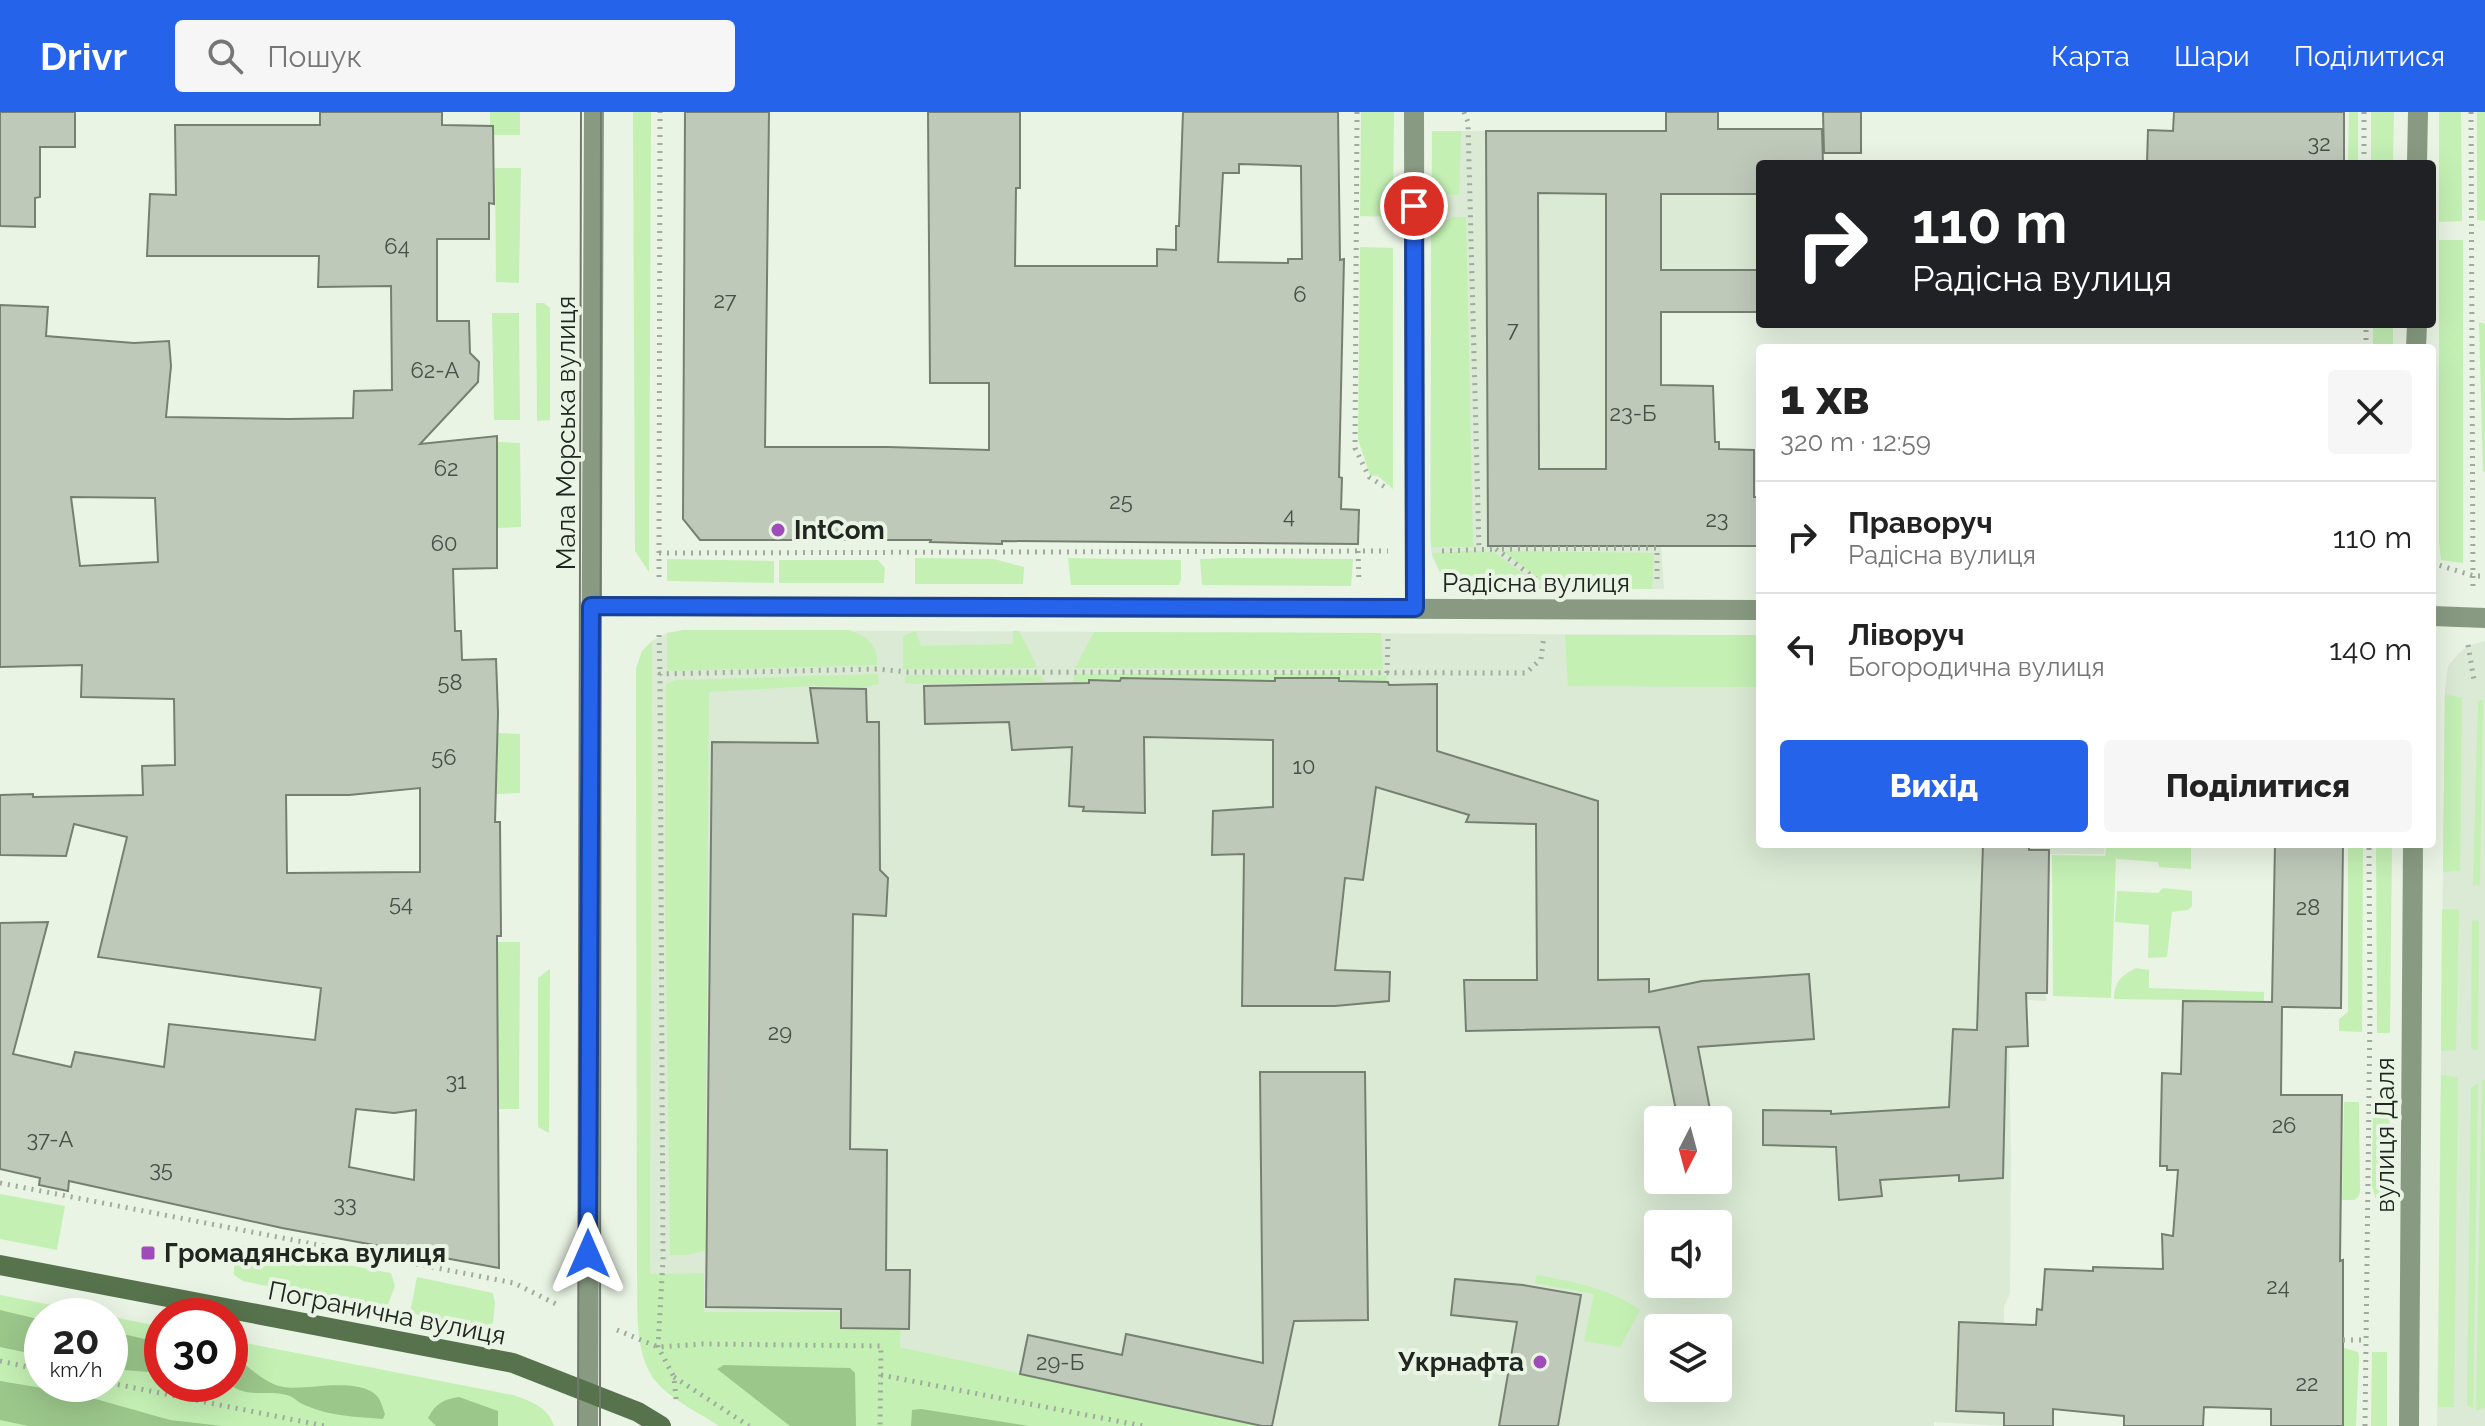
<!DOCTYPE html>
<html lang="uk">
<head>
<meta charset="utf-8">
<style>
  :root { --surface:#fff; --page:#f6f6f6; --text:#222; --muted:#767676; --line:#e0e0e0; --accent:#2563eb }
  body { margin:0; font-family:Raleway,sans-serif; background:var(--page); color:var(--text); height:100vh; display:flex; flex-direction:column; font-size:30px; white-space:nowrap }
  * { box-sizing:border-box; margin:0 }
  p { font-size:26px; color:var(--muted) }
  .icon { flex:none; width:44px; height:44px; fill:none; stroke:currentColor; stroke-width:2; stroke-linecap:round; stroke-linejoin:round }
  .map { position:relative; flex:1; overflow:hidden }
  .details { position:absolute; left:1756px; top:232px; width:680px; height:504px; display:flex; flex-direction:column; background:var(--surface); border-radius:8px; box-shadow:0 8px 32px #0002 }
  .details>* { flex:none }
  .banner { position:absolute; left:1756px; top:48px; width:680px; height:168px; border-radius:8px; box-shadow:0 8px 32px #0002; background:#202124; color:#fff; overflow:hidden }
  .needle { width:52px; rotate:186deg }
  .fabs { position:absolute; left:1644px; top:994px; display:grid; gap:16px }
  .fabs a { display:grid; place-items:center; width:88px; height:88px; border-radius:8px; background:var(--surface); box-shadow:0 8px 32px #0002; font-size:40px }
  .speed { position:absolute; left:24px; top:1186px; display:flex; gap:16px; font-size:40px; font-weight:700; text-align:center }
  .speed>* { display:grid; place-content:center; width:104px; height:104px; border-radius:50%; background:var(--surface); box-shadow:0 8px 32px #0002; line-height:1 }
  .speed small { font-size:20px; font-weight:400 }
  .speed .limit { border:12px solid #d22; background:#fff; color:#111 }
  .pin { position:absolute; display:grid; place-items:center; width:68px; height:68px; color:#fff; margin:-34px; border:4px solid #fff; border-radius:50%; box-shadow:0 2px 8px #0007 }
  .me { position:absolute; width:88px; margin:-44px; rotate:0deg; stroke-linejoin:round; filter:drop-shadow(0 0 6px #0008) }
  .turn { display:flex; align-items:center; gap:28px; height:168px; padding:0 24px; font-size:36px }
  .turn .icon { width:104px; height:104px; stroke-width:2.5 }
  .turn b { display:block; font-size:56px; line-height:68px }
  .round { display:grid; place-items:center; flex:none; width:84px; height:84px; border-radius:8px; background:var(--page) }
  .headline { display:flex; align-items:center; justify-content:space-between; height:136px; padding:0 24px }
  h1 { font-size:48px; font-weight:800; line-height:60px }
  .cta { display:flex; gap:16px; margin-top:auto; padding:16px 24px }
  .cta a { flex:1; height:92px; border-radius:8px; background:var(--accent); color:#fff; font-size:32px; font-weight:800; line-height:92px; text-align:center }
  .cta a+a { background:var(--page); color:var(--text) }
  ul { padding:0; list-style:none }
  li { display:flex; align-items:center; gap:24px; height:112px; padding:0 24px; border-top:2px solid var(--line) }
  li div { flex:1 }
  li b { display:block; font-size:30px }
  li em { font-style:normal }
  header { display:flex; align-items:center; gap:48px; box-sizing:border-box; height:112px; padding:0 40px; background:var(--accent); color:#fff }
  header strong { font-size:38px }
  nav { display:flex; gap:44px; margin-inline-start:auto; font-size:28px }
  .search { width:560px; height:72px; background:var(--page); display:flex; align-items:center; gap:20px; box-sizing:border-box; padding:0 28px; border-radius:8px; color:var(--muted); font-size:30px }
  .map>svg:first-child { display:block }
</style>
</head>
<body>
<header>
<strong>Drivr</strong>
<div class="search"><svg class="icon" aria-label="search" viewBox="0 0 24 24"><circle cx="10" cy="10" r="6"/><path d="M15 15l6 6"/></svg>Пошук</div>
<nav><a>Карта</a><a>Шари</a><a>Поділитися</a></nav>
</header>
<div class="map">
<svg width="2485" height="1314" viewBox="0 0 2485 1314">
  <rect width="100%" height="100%" fill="#e9f4e4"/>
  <g fill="#daead4" fill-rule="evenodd">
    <polygon points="1718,17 1823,17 1823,52 1760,52 1760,200 1661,201 1661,434 1664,477 1462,476 1444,469 1432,445 1430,422 1432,19 1663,19"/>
    <path d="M684 518 1760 523V732H2105L2104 742H2049L2046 889 2008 887 2011 1044 2010 1182 2004 1194V1314L1934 1310V1314H1262L900 1235 901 1217 841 1216V1200H703V1161L637 1163 636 557 642 539 652 529 667 521ZM1658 1008H1718V1068H1658ZM1658 1112H1718V1172H1658ZM1658 1216H1718V1276H1658Z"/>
    <polygon points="2485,529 2485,1314 2437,1314 2445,578 2448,554 2458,542 2468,534"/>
  </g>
  <g fill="#c4f0b4">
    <polygon points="490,0 520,0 520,23 493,23 490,14"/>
    <polygon points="633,0 651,0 649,460 635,439"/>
    <polygon points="1361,0 1394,0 1393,105 1360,104"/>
    <polygon points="2349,0 2358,0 2358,52 2348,52"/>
    <polygon points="2371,0 2394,0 2393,52 2371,52"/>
    <polygon points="2439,0 2461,0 2462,109 2439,110"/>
    <polygon points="2477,0 2485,0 2485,109 2477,108"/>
    <polygon points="1432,19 1461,19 1459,83 1432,82"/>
    <polygon points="495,56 521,56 519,171 496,170"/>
    <polygon points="1453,105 1466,105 1473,435 1431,435 1431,115"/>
    <polygon points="2439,128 2463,128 2463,451 2441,448 2439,431"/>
    <polygon points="1360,135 1393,136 1393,377 1378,364 1370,363 1358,327"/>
    <polygon points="536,191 544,191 550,196 550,308 537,309"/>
    <polygon points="492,201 519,201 520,308 494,308"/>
    <polygon points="2479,210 2485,212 2485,360 2483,359"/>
    <rect x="2373" y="212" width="20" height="24"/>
    <polygon points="497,330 520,331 521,415 497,416"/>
    <polygon points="1473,439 1494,440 1543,477 1462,476 1444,469 1432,441"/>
    <polygon points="1503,439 1654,441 1652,477 1551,476"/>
    <polygon points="915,446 994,447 1024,455 1023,472 915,472"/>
    <polygon points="1068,446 1181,448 1181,467 1179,473 1071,473"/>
    <polygon points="1224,446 1353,447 1351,474 1202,473 1200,447"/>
    <polygon points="667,447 774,449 774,471 667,469"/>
    <polygon points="779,448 878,448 885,456 884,471 779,471"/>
    <path d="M684 518H849C867 525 878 532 877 553L667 559V521Z"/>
    <polygon points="916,519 921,534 1013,532 1013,519 1019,519 1035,550 1036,556 903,557 903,524"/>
    <polygon points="1094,520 1381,521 1383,557 1075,556"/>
    <polygon points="1565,523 1760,523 1760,575 1568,574"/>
    <path d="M652 529 650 1162 704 1161V1200H841L842 1216 901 1217 900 1235 1262 1314H719C701 1302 678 1291 662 1276 633 1250 638 1199 637 1163L636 557 642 539Z"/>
    <polygon points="878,562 879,572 865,575 811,574 709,580 705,1139 686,1143 670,1143 665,778 666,572 676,568"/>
    <polygon points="1075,562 1334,562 1387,564 1387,569 1276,565 1275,568 1121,566 1119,569 1089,568 1088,571 1073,570"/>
    <polygon points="905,563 1041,563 1044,570 915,572 905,571"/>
    <polygon points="2445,582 2462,586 2460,759 2443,760"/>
    <polygon points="2483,588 2480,773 2473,774 2478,589"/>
    <polygon points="497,621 520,622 520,681 496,682"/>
    <polygon points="2107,732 2191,732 2191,757 2159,755 2158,750 2117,747 2116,745 2111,886 2053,884 2052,743 2105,744"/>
    <polygon points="2348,732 2363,732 2362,920 2339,919 2339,907 2348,900"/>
    <polygon points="2376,732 2392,732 2390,921 2377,921"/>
    <polygon points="2163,776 2192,779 2192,794 2188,798 2172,800 2167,845 2148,846 2149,813 2115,810 2117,779 2158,781"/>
    <polygon points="2442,797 2459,798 2456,938 2441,939"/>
    <polygon points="2472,808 2479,809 2478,938 2471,937"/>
    <polygon points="497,830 520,830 519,997 498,997"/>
    <path d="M2136 856 2149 858V876L2264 880V889L2114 887C2115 869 2121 864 2136 856Z"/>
    <polygon points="550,857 549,1021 538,1015 538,866"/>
    <polygon points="2441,963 2458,965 2454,1295 2438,1295"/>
    <polygon points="2482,968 2485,968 2485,1296 2476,1298"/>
    <polygon points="2478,971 2473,1296 2467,1294 2471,976"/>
    <polygon points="2344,990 2359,990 2360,1080 2358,1085 2354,1088 2342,1088"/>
    <polygon points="2373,991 2390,992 2389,1087 2376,1087 2372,1075"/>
    <polygon points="0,1082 65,1094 57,1138 0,1127"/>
    <polygon points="240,1133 391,1161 395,1174 387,1195 379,1198 243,1169 234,1163 234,1148"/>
    <path d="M1537 1163C1574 1170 1609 1176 1640 1198L1620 1235 1584 1229 1594 1182 1535 1171Z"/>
    <polygon points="417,1165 493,1181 495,1192 493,1211 480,1216 410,1201"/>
    <path d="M0 1183 108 1204H42V1272H110V1204L162 1215V1272H230V1228L513 1283C531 1289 548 1295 554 1314H0Z"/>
    <polygon points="2344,1236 2358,1240 2359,1245 2356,1314 2344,1314"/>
    <polygon points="2372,1240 2387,1240 2387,1314 2371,1314"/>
  </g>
  <g fill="#9bc78b">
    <polygon points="0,1198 42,1208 42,1244 0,1235"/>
    <polygon points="110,1219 162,1231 162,1261 110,1257"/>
    <path d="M230 1244 235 1245C251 1256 264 1271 283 1275 306 1279 358 1264 377 1284 381 1288 383 1297 385 1302L383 1307C358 1305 329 1304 307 1294 300 1292 296 1287 290 1284 268 1276 250 1288 229 1272Z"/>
    <polygon points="724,1253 850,1256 855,1261 856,1314 790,1314 717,1257"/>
    <polygon points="0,1269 78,1282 170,1308 222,1314 28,1314 0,1308"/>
    <path d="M459 1285 498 1299V1314H436L428 1306C435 1292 444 1287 459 1285Z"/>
    <polygon points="921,1297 1029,1314 911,1314 912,1298"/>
  </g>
  <g fill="#bec9ba" stroke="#768072" stroke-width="2" fill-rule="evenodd">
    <polygon points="0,0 75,0 75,35 40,35 40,85 35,86 35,115 0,114"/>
    <path d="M320 0H442V13L493 14 494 92 489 91V127H437V209H469L470 241 479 250 478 270 420 332 497 324V456L453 457 455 519H461L462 548 496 547 498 601 495 710H500L501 824H497L499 1156 282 1116 69 1069 68 1079 39 1073 40 1066 0 1057V811L48 810 13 942 71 955 75 940 164 955 169 912 315 928 321 876 98 845 127 725 74 712 66 744 0 743V683L33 682V685L143 683 142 654 175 653 174 587 81 585 82 553 0 555V193L48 195 46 224 134 231 169 229 171 254 166 305 288 307 353 306 354 279 392 278 391 174 318 175 319 144H147L150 82 176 83 175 13H320ZM71 385 155 386 158 450 80 454ZM420 676V760L287 761 286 683H349ZM356 997 394 1001 416 998 414 1068 349 1055Z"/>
    <path d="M685 0H769L765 335H888L989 338V271H930L928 0H1020V76H1016L1015 154H1157V137L1176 138V114H1179L1183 0H1338L1340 148 1344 147 1339 365 1342 366 1341 397 1359 398 1358 432 1002 429V432L930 430 931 428H700L683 407ZM1239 52 1301 54 1302 147H1288V151L1218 150 1223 61H1239Z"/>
    <path d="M1666 0H1718V17H1822L1823 52H1760V82H1661V158H1760V200H1661V273L1713 274 1715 330H1719V337L1754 338V385H1758V434H1488L1486 19H1666ZM1538 81 1606 82V357H1539Z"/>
    <polygon points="1823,0 1861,0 1861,41 1824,41"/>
    <polygon points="2174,0 2344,0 2344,52 2147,52 2148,18 2173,19"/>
    <polygon points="1121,566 1275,569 1275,566 1339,566 1339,569 1388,570 1389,573 1437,572 1437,639 1598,689 1598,868 1649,867 1649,880 1702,869 1809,862 1814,927 1698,935 1712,1008 1678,1008 1659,915 1466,919 1464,868 1537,868 1536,712 1466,710 1469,703 1376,675 1363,768 1345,766 1335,858 1390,860 1389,889 1335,894 1242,894 1244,742 1212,743 1213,699 1273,695 1273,628 1144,625 1145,701 1083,699 1084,695 1069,694 1072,635 1012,638 1009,610 925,612 924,574 1089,571 1089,568 1120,569"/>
    <polygon points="810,576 866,577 867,610 879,610 880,758 888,766 886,804 853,802 850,1037 887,1038 886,1158 910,1158 909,1217 841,1216 841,1197 706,1195 712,630 818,631"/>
    <polygon points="1983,732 2029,732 2029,738 2049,738 2047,881 2026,881 2028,934 2006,935 2003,1066 1959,1069 1959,1063 1880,1068 1882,1084 1839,1088 1836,1035 1763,1033 1763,998 1831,999 1831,1002 1949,995 1953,917 1977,918"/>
    <polygon points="2275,732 2343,732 2341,896 2282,895 2281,983 2342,983 2340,1149 2343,1148 2343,1314 2271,1314 2271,1297 2204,1295 2203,1314 2124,1314 2124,1304 2053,1297 2053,1314 2004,1314 2004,1301 1956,1299 1959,1210 2036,1213 2037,1197 2042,1198 2045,1157 2093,1159 2093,1155 2163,1157 2162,1122 2173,1124 2178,1058 2167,1058 2167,1054 2160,1054 2162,961 2181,962 2183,889 2272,890"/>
    <polygon points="1260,960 1365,960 1368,1208 1294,1209 1272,1314 1262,1314 1020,1262 1028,1223 1122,1243 1126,1222 1263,1251"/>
    <polygon points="1455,1167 1523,1173 1581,1183 1558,1314 1499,1314 1517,1210 1451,1203"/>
  </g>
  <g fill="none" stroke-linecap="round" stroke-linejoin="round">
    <g stroke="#a1aa9e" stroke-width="5" stroke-dasharray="2 6" stroke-linecap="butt">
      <polyline points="1357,0 1355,336 1369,365 1385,375"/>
      <polyline points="1464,0 1468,10 1479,437"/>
      <polyline points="2364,0 2364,52"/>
      <polyline points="2471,0 2473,476"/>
      <polyline points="2366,236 2366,212"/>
      <polyline points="1358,439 1359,470"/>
      <polyline points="1442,439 1496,437"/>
      <polyline points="659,441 1388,439"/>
      <polyline points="2432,451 2474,464 2485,464"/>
      <polyline points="659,465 660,0"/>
      <polyline points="1536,467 1496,437 1657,436 1657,471"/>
      <polyline points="659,523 660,562"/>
      <polyline points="2468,533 2474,568"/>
      <polyline points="1387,561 1388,527"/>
      <polyline points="0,1071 514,1171 560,1194"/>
      <polyline points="617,1218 658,1235 703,1232 881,1234 880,1314"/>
      <polyline points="2343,1228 2366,1228"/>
      <polyline points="0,1249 42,1258"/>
      <polyline points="881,1263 1143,1314"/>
      <polyline points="674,1265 749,1314"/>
      <polyline points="110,1271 325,1314"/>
      <polyline points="676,1287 674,1265 658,1235 663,1148 660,562 877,557 907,560 1526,561 1541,547 1544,524"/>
      <polyline points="2365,1314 2370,900 2369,732"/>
    </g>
    <g stroke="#889b82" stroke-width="20">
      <polyline points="1414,0 1415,496"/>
      <polyline points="2417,52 2418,0"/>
      <polyline points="2416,236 2417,212"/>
      <polyline points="591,494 1760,498"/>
      <polyline points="2432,504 2485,506"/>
      <polyline points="588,1314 594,0"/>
      <polyline points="2409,1314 2413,732"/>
    </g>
    <polyline stroke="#57734d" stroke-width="20" points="0,1153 513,1251 638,1300 661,1314"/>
    <g stroke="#71786e" stroke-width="2">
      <polyline points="578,1314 581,0"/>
      <polyline points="600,1314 601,0"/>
    </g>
  </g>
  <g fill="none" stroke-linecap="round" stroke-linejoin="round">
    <g stroke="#184099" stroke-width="20">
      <polyline id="route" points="588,1142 591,494 1415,496 1414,94"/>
    </g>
    <use href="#route" stroke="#2563eb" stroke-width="14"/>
  </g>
  <g fill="#9f4bb9" stroke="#e9f4e4" stroke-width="3">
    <circle cx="778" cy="418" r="8"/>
    <rect x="140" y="1133" width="16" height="16" rx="4"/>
    <circle cx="1540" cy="1250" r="8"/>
  </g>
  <g text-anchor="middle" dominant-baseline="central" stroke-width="8" stroke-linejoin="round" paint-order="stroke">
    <g font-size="22" fill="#494f47">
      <text x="2319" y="31">32</text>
      <text x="397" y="134">64</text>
      <text x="1300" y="182">6</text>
      <text x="725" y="188">27</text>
      <text x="1513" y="217">7</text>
      <text x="435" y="258">62-А</text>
      <text x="1633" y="301">23-Б</text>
      <text x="446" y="356">62</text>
      <text x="1121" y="389">25</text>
      <text x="1289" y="403">4</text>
      <text x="1717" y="407">23</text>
      <text x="444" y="431">60</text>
      <text x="450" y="570">58</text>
      <text x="444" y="645">56</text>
      <text x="1304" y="654">10</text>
      <text x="401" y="791">54</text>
      <text x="2308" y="795">28</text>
      <text x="780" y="920">29</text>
      <text x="456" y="969">31</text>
      <text x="2284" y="1013">26</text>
      <text x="50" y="1027">37-А</text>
      <text x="161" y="1057">35</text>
      <text x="345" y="1092">33</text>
      <text x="2278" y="1174">24</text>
      <text x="1060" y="1250">29-Б</text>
      <text x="2307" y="1271">22</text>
    </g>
    <g font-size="26" fill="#222621" stroke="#e9f4e4">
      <text transform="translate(566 321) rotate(-90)">Мала Морська вулиця</text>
      <text x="1536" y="471">Радісна вулиця</text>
      <text transform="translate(2385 1023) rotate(-90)">вулиця Даля</text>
      <text transform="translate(387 1201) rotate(11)">Погранична вулиця</text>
    </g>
    <g font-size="26" font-weight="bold" fill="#222621" stroke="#e9f4e4" text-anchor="start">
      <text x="794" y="418">IntCom</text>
      <text x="164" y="1141">Громадянська вулиця</text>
      <text x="1524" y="1250" text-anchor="end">Укрнафта</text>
    </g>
  </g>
</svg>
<div class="fabs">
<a><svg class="needle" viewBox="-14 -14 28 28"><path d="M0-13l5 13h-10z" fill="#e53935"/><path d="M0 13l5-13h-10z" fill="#767676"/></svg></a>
<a><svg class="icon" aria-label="sound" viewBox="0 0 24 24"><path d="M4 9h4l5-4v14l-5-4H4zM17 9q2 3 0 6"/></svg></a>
<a><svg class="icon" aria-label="layers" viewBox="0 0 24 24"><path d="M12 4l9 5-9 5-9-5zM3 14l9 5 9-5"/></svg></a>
</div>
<div class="speed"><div>20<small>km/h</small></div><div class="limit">30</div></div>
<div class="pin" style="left:1414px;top:94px;background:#d93025"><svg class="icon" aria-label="arrive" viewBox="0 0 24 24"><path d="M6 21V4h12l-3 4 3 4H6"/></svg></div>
<svg class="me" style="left:588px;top:1142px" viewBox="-20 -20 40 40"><path d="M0-17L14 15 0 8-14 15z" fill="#2563eb" stroke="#fff" stroke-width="4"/></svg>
<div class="banner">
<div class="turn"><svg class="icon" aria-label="right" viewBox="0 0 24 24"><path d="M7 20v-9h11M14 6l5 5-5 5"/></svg><div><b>110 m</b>Радісна вулиця</div></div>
</div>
<section class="details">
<div class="headline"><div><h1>1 хв</h1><p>320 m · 12:59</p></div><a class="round"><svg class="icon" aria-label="close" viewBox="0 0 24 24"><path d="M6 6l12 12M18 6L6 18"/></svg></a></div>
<ul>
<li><svg class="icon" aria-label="right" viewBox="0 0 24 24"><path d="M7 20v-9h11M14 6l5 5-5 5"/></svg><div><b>Праворуч</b><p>Радісна вулиця</p></div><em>110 m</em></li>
<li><svg class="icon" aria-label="left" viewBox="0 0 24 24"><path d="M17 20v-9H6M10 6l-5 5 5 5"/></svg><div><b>Ліворуч</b><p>Богородична вулиця</p></div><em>140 m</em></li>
</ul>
<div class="cta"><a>Вихід</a><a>Поділитися</a></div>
</section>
</div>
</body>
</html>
